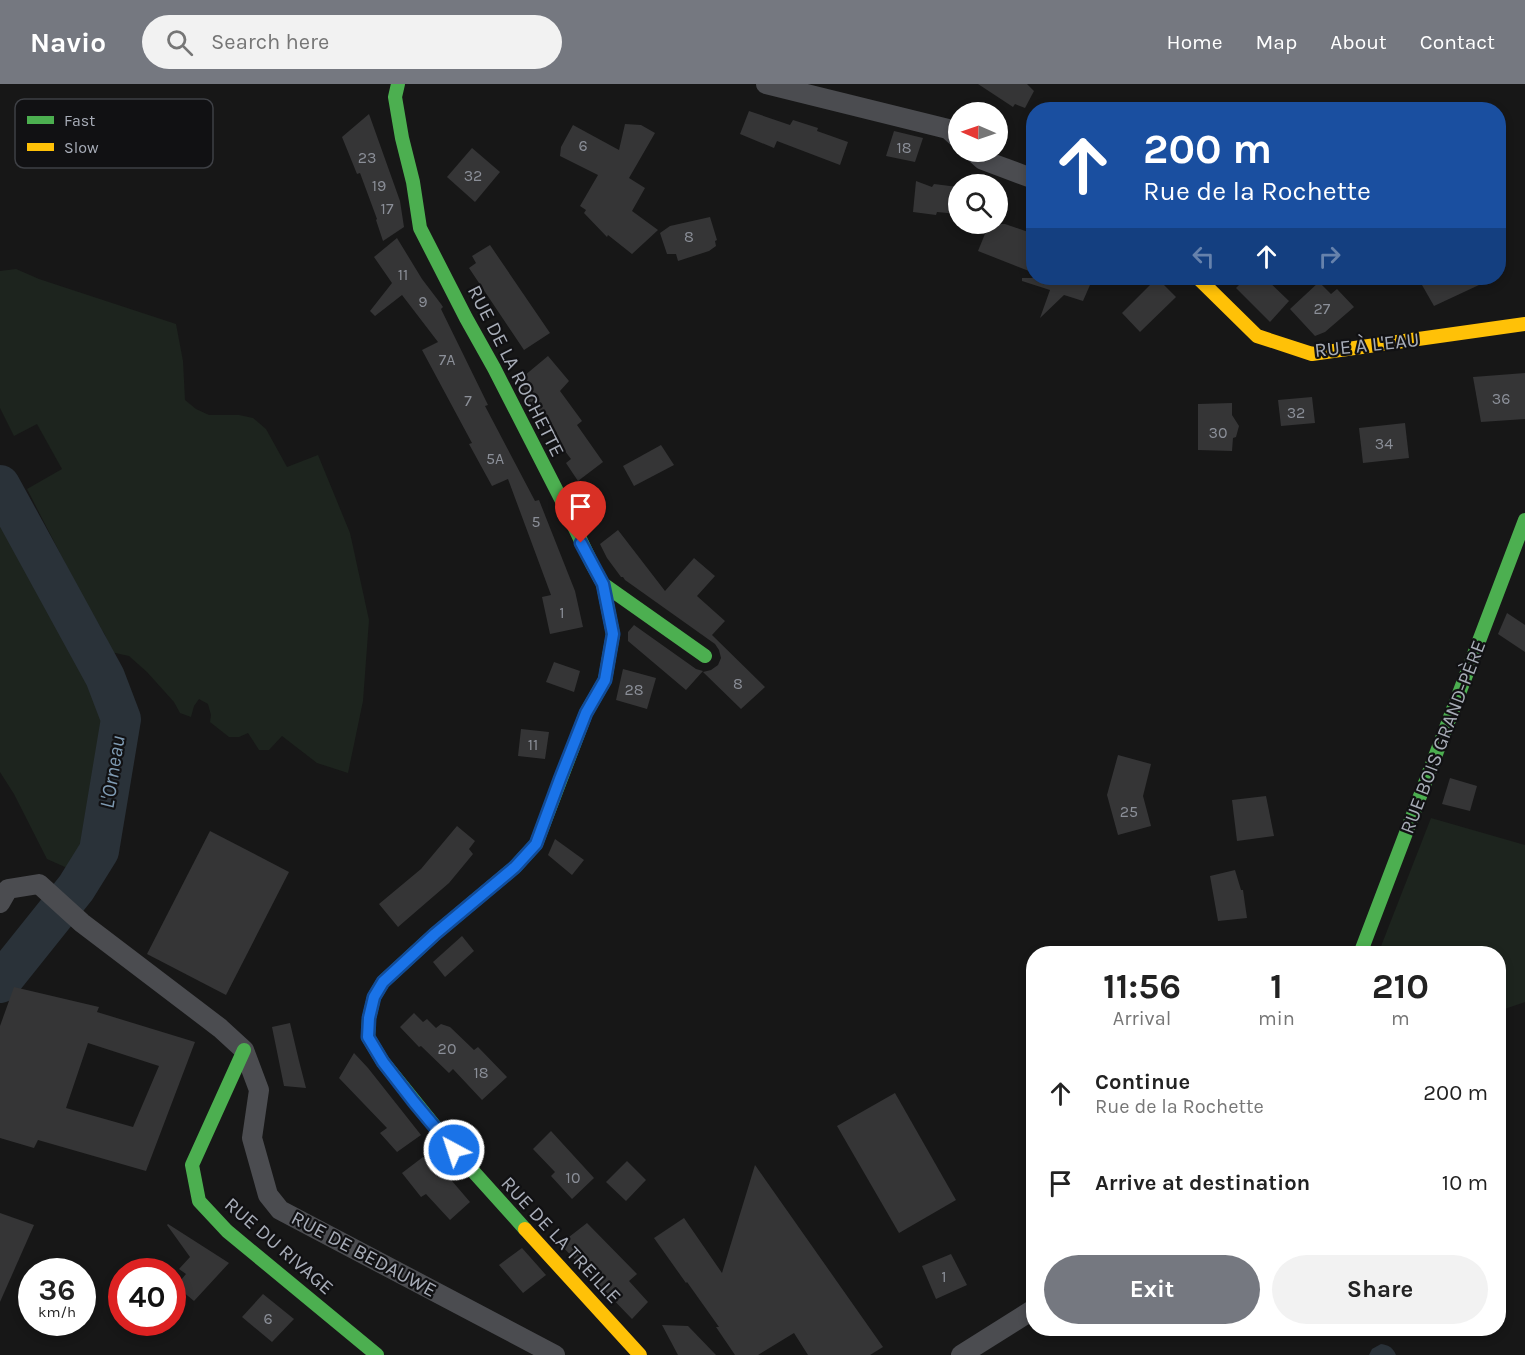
<!DOCTYPE html>
<html lang="en">
<head>
<meta charset="utf-8">
<style>
  :root { --surface:#fff; --page:#f2f2f2; --text:#222; --muted:#767676; --accent:#757880 }
  body { margin:0; font-family:Karla,sans-serif; background:var(--page); color:var(--text); height:100vh; display:flex; flex-direction:column; font-size:22px; white-space:nowrap }
  * { box-sizing:border-box; margin:0 }
  p { font-size:20px; color:var(--muted) }
  .icon { flex:none; width:33px; height:33px; fill:none; stroke:currentColor; stroke-width:2; stroke-linecap:round; stroke-linejoin:round }
  .map { position:relative; flex:1; overflow:hidden }
  .side { position:absolute; left:1026px; top:862px; width:480px; height:390px; display:flex; flex-direction:column; background:var(--surface); border-radius:24px; box-shadow:0 3px 9px #0003 }
  .side>* { flex:none }
  .banner { position:absolute; left:1026px; top:18px; width:480px; height:183px; border-radius:24px; box-shadow:0 3px 9px #0003; background:#1a4fa0; color:#fff; overflow:hidden }
  .needle { width:39px; rotate:272deg }
  .tools { position:absolute; left:948px; top:18px; display:grid; gap:12px }
  .tools a { display:grid; place-items:center; width:60px; height:60px; border-radius:50%; background:var(--surface); box-shadow:0 3px 9px #0003; font-size:30px }
  .speed { position:absolute; left:18px; top:1174px; display:flex; gap:12px; font-size:30px; font-weight:700; text-align:center }
  .speed>* { display:grid; place-content:center; width:78px; height:78px; border-radius:50%; background:var(--surface); box-shadow:0 3px 9px #0003; line-height:1 }
  .speed small { font-size:15px; font-weight:400 }
  .speed .limit { border:9px solid #d22; background:#fff; color:#111 }
  .pin { position:absolute; display:grid; place-items:center; width:51px; height:51px; color:#fff; margin:-62px -26px; border-radius:50% 50% 50% 0; rotate:-45deg; box-shadow:0 0 6px #0007 }
  .pin .icon { rotate:45deg }
  .me { position:absolute; width:66px; margin:-33px; rotate:320deg; stroke-linejoin:round; filter:drop-shadow(0 0 4px #0008) }
  .turn { display:flex; align-items:center; gap:21px; height:126px; padding:0 18px; font-size:27px }
  .turn .icon { width:78px; height:78px; stroke-width:2.5 }
  .turn b { display:block; font-size:42px; line-height:51px }
  .lanes { display:flex; align-items:center; height:57px; padding:0 18px; background:#0003; justify-content:center; gap:30px; direction:ltr }
  .lanes .off { opacity:.35 }
  .eta { display:flex; justify-content:space-evenly; align-items:center; height:102px; text-align:center }
  .eta b { font-size:36px; font-weight:700; line-height:42px }
  .primary-button { display:flex; gap:12px; margin-top:auto; padding:12px 18px }
  .primary-button a { flex:1; height:69px; border-radius:36px; background:var(--accent); color:#fff; font-size:24px; font-weight:700; line-height:69px; text-align:center }
  .primary-button a+a { background:var(--page); color:var(--text) }
  ul { padding:0; list-style:none }
  li { display:flex; align-items:center; gap:18px; height:90px; padding:0 18px }
  li div { flex:1 }
  li b { display:block; font-size:22px }
  li em { font-style:normal }
  header { display:flex; align-items:center; gap:36px; box-sizing:border-box; height:84px; padding:0 30px; background:var(--accent); color:#fff }
  header strong { font-size:28px }
  nav { display:flex; gap:33px; margin-inline-start:auto; font-size:21px }
  .search { width:420px; height:54px; background:var(--page); display:flex; align-items:center; gap:15px; box-sizing:border-box; padding:0 21px; border-radius:33px; color:var(--muted); font-size:22px }
  .map>svg:first-child { display:block }
</style>
</head>
<body>
<header>
<strong>Navio</strong>
<div class="search"><svg class="icon" aria-label="search" viewBox="0 0 24 24"><circle cx="10" cy="10" r="6"/><path d="M15 15l6 6"/></svg>Search here</div>
<nav><a>Home</a><a>Map</a><a>About</a><a>Contact</a></nav>
</header>
<div class="map">
<svg width="1525" height="1271" viewBox="0 0 1525 1271">
  <rect width="100%" height="100%" fill="#171717"/>
  <g fill="#1d241e">
    <polygon points="16,185 39,195 176,240 183,277 185,316 196,325 209,331 239,331 253,334 266,345 287,383 318,371 350,449 369,536 363,617 348,689 317,679 282,652 269,666 259,666 248,649 239,653 229,653 210,638 211,631 208,620 199,615 194,622 191,633 180,629 174,618 147,588 129,572 111,568 105,551 83,514 27,405 62,385 37,340 14,352 0,324 0,187"/>
    <polygon points="0,421 102,607 108,635 90,754 74,787 47,775 14,710 0,688"/>
    <polygon points="1431,734 1525,761 1525,918 1499,927 1498,870 1378,870"/>
  </g>
  <path fill="#2a3239" d="M1381 1260C1389 1261 1393 1264 1396 1271H1369L1372 1265Z"/>
  <g fill="none" stroke-linecap="round" stroke-linejoin="round">
    <polyline stroke="#2a3239" stroke-width="40" points="0,401 105,593 121,635 99,767 76,804 0,899"/>
  </g>
  <g fill="#353536" fill-rule="evenodd">
    <polygon points="978,0 1027,0 1034,7 1025,24 1015,20 1013,23"/>
    <polygon points="749,27 790,41 793,36 818,44 817,47 848,58 840,81 777,57 774,64 740,50"/>
    <polygon points="369,30 400,117 404,143 383,157 376,136 377,135 360,89 357,90 342,53"/>
    <polygon points="625,40 641,41 655,49 629,94 645,104 632,127 658,146 632,170 608,151 607,153 584,129 586,126 580,122 598,91 560,72 561,63 573,41 619,66"/>
    <polygon points="894,47 923,54 915,78 886,72"/>
    <polygon points="472,64 500,88 475,118 447,93"/>
    <polygon points="916,97 932,103 934,100 958,103 958,130 937,128 936,131 913,128"/>
    <polygon points="710,133 717,156 715,157 716,162 709,167 678,177 676,170 667,170 660,149 670,142"/>
    <polygon points="989,140 1005,140 1034,150 1034,189 978,167"/>
    <polygon points="397,154 422,195 441,220 443,223 441,225 488,321 485,322 535,417 539,416 575,507 583,543 550,550 542,513 551,511 508,395 492,402 469,360 472,359 422,266 438,258 402,211 375,232 370,227 392,199 374,173"/>
    <polygon points="490,161 550,249 524,266 469,184 476,179 472,172"/>
    <polygon points="1022,194 1093,194 1083,217 1064,211 1040,234 1050,206 1022,197"/>
    <polygon points="1157,194 1176,213 1140,248 1122,229"/>
    <polygon points="1246,194 1265,194 1289,217 1270,238 1236,204"/>
    <polygon points="1418,194 1494,194 1434,222"/>
    <polygon points="1319,198 1331,210 1337,205 1354,223 1325,248 1315,252 1290,225"/>
    <polygon points="548,272 569,297 560,307 582,337 577,341 603,378 578,397 566,379 571,375 531,322 525,310 527,308 518,297"/>
    <polygon points="1525,289 1525,335 1481,338 1473,293"/>
    <polygon points="1312,313 1315,339 1281,342 1278,316"/>
    <polygon points="1232,319 1232,331 1239,342 1236,353 1233,354 1232,367 1198,366 1198,320"/>
    <polygon points="1405,339 1409,374 1363,379 1359,344"/>
    <polygon points="661,361 674,381 634,402 623,382"/>
    <polygon points="618,446 665,507 694,474 715,492 697,512 725,537 712,551 765,603 741,625 703,588 711,586 718,581 721,574 719,566 715,560 625,496 623,493 621,493 607,474 600,460"/>
    <polygon points="1507,529 1525,541 1525,568 1498,550"/>
    <polygon points="634,541 696,585 703,587 686,606 628,557 628,548"/>
    <polygon points="554,578 580,587 574,608 546,598"/>
    <polygon points="623,585 656,594 647,625 616,616"/>
    <polygon points="521,645 549,648 545,675 518,672"/>
    <polygon points="1118,671 1151,680 1143,712 1151,742 1118,751 1107,711"/>
    <polygon points="1450,694 1477,702 1470,727 1442,720"/>
    <polygon points="1266,712 1274,752 1237,757 1232,716"/>
    <polygon points="457,742 475,757 469,765 473,770 449,799 398,843 379,820 421,785"/>
    <polygon points="210,747 289,788 226,911 147,870"/>
    <polygon points="555,755 584,776 572,791 548,771"/>
    <polygon points="1235,786 1241,806 1243,806 1247,834 1218,837 1210,792"/>
    <polygon points="462,852 474,867 445,893 433,878"/>
    <path d="M14 903 99 923 97 928 195 958 146 1087 38 1056 34 1064 0 1054V942ZM88 959 159 982 133 1043 66 1024Z"/>
    <polygon points="414,929 423,938 427,935 436,944 441,940 450,943 474,966 478,963 507,993 482,1016 453,985 449,989 421,962 419,963 400,943"/>
    <polygon points="290,939 299,977 306,1004 284,1002 272,943"/>
    <polygon points="354,969 368,984 421,1051 397,1068 380,1049 387,1044 339,994"/>
    <polygon points="895,1009 956,1116 899,1149 837,1042"/>
    <polygon points="551,1047 594,1094 572,1115 551,1092 555,1088 533,1065"/>
    <polygon points="423,1073 441,1093 446,1090 470,1118 450,1136 426,1110 421,1113 402,1089"/>
    <polygon points="627,1077 646,1096 626,1117 606,1098"/>
    <polygon points="755,1081 883,1263 870,1271 808,1271 794,1249 758,1271 735,1271 716,1243 719,1243 687,1198 686,1199 654,1154 684,1134 722,1189"/>
    <polygon points="0,1129 34,1141 0,1218"/>
    <polygon points="587,1139 637,1190 629,1197 648,1218 632,1235 560,1160"/>
    <polygon points="168,1140 229,1179 194,1217 176,1202 186,1190 179,1185 190,1173 167,1141"/>
    <polygon points="522,1164 546,1191 523,1209 499,1181"/>
    <polygon points="951,1170 967,1201 936,1215 922,1182"/>
    <polygon points="263,1210 294,1235 272,1258 242,1233"/>
    <polygon points="662,1241 688,1242 716,1271 678,1271"/>
  </g>
  <g fill="none" stroke-linecap="round" stroke-linejoin="round">
    <g stroke="#4b4c50" stroke-width="20">
      <polyline points="766,0 948,45 958,54"/>
      <polyline points="974,68 983,76 1034,95"/>
      <polyline points="0,819 8,805 39,800 82,839 220,944 244,966 259,1006 252,1054 268,1111 280,1126 555,1271"/>
      <polyline points="961,1271 1034,1225"/>
    </g>
    <g stroke="#4caf50" stroke-width="14">
      <polyline points="398,0 395,13 402,54 413,98 420,144 466,234 494,284 561,415 592,480 603,500 705,572"/>
      <polyline points="1360,870 1525,436"/>
      <polyline points="244,966 192,1081 199,1117 227,1147 377,1271"/>
      <polyline points="525,1145 454,1066 383,978 368,953 369,934 374,913 383,898 435,850 515,783 536,760 586,629 605,596 613,550 603,500"/>
    </g>
    <g stroke="#ffc107" stroke-width="14">
      <polyline points="1198,194 1257,252 1312,270 1525,240"/>
      <polyline points="525,1145 640,1271"/>
    </g>
  </g>
  <g fill="none" stroke-linecap="round" stroke-linejoin="round">
    <g stroke="#114b97" stroke-width="15">
      <polyline id="route" points="454,1066 414,1018 383,978 368,953 369,934 374,913 383,898 435,850 515,783 536,760 560,695 586,629 605,596 613,550 603,500 581,459"/>
    </g>
    <use href="#route" stroke="#1a73e8" stroke-width="10"/>
  </g>
  <g text-anchor="middle" dominant-baseline="central" stroke-width="4.5" stroke-linejoin="round" paint-order="stroke">
    <g font-size="16" fill="#8b8f98">
      <text x="583" y="61">6</text>
      <text x="904" y="63">18</text>
      <text x="367" y="73">23</text>
      <text x="473" y="91">32</text>
      <text x="379" y="101">19</text>
      <text x="387" y="124">17</text>
      <text x="689" y="152">8</text>
      <text x="403" y="190">11</text>
      <text x="423" y="217">9</text>
      <text x="1322" y="224">27</text>
      <text x="447" y="275">7A</text>
      <text x="1501" y="314">36</text>
      <text x="468" y="316">7</text>
      <text x="1296" y="328">32</text>
      <text x="1218" y="348">30</text>
      <text x="1384" y="359">34</text>
      <text x="495" y="374">5A</text>
      <text x="536" y="437">5</text>
      <text x="562" y="528">1</text>
      <text x="738" y="599">8</text>
      <text x="634" y="605">28</text>
      <text x="533" y="660">11</text>
      <text x="1129" y="727">25</text>
      <text x="447" y="964">20</text>
      <text x="481" y="988">18</text>
      <text x="573" y="1093">10</text>
      <text x="944" y="1192">1</text>
      <text x="268" y="1234">6</text>
    </g>
    <g font-size="20" fill="#a8adb8" stroke="#111113">
      <text transform="translate(1367 261) rotate(-6)">RUE À L'EAU</text>
      <text transform="translate(516 287) rotate(63)">RUE DE LA ROCHETTE</text>
      <text transform="translate(1443 653) rotate(-69)">RUE BOIS GRAND-PÈRE</text>
      <text transform="translate(561 1156) rotate(47)">RUE DE LA TREILLE</text>
      <text transform="translate(279 1162) rotate(41)">RUE DU RIVAGE</text>
      <text transform="translate(364 1170) rotate(28)">RUE DE BEDAUWE</text>
    </g>
    <g font-size="21" font-style="italic" fill="#7f9bb3" stroke="#111113">
      <text transform="translate(112 688) rotate(-81)">L'Orneau</text>
    </g>
  </g>
  <rect x="15" y="15" width="198" height="69" rx="9" fill="#111113" stroke="#3e4045" stroke-width="1.5"/>
  <rect x="27" y="32" width="27" height="8" fill="#4caf50"/>
  <rect x="27" y="59" width="27" height="8" fill="#ffc107"/>
  <g font-size="16" fill="#a8adb8">
    <text x="64" y="42">Fast</text>
    <text x="64" y="69">Slow</text>
  </g>
</svg>
<div class="tools">
<a><svg class="needle" viewBox="-14 -14 28 28"><path d="M0-13l5 13h-10z" fill="#e53935"/><path d="M0 13l5-13h-10z" fill="#767676"/></svg></a>
<a><svg class="icon" aria-label="search" viewBox="0 0 24 24"><circle cx="10" cy="10" r="6"/><path d="M15 15l6 6"/></svg></a>
</div>
<div class="speed"><div>36<small>km/h</small></div><div class="limit">40</div></div>
<div class="pin" style="left:581px;top:459px;background:#d93025"><svg class="icon" aria-label="arrive" viewBox="0 0 24 24"><path d="M6 21V4h12l-3 4 3 4H6"/></svg></div>
<svg class="me" style="left:454px;top:1066px" viewBox="-20 -20 40 40"><circle r="17" fill="#1a73e8" stroke="#fff" stroke-width="3"/><path d="M0-11L8 9 0 5-8 9z" fill="#fff"/></svg>
<div class="banner">
<div class="turn"><svg class="icon" aria-label="ahead" viewBox="0 0 24 24"><path d="M12 20V5M6 11l6-6 6 6"/></svg><div><b>200 m</b>Rue de la Rochette</div></div>
<div class="lanes"><svg class="icon off" aria-label="left" viewBox="0 0 24 24"><path d="M17 20v-9H6M10 6l-5 5 5 5"/></svg><svg class="icon" aria-label="ahead" viewBox="0 0 24 24"><path d="M12 20V5M6 11l6-6 6 6"/></svg><svg class="icon off" aria-label="right" viewBox="0 0 24 24"><path d="M7 20v-9h11M14 6l5 5-5 5"/></svg></div>
</div>
<section class="side">
<div class="eta">
<div><b>11:56</b><p>Arrival</p></div>
<div><b>1</b><p>min</p></div>
<div><b>210</b><p>m</p></div>
</div>
<ul>
<li><svg class="icon" aria-label="ahead" viewBox="0 0 24 24"><path d="M12 20V5M6 11l6-6 6 6"/></svg><div><b>Continue</b><p>Rue de la Rochette</p></div><em>200 m</em></li>
<li><svg class="icon" aria-label="arrive" viewBox="0 0 24 24"><path d="M6 21V4h12l-3 4 3 4H6"/></svg><div><b>Arrive at destination</b></div><em>10 m</em></li>
</ul>
<div class="primary-button"><a>Exit</a><a>Share</a></div>
</section>
</div>
</body>
</html>
